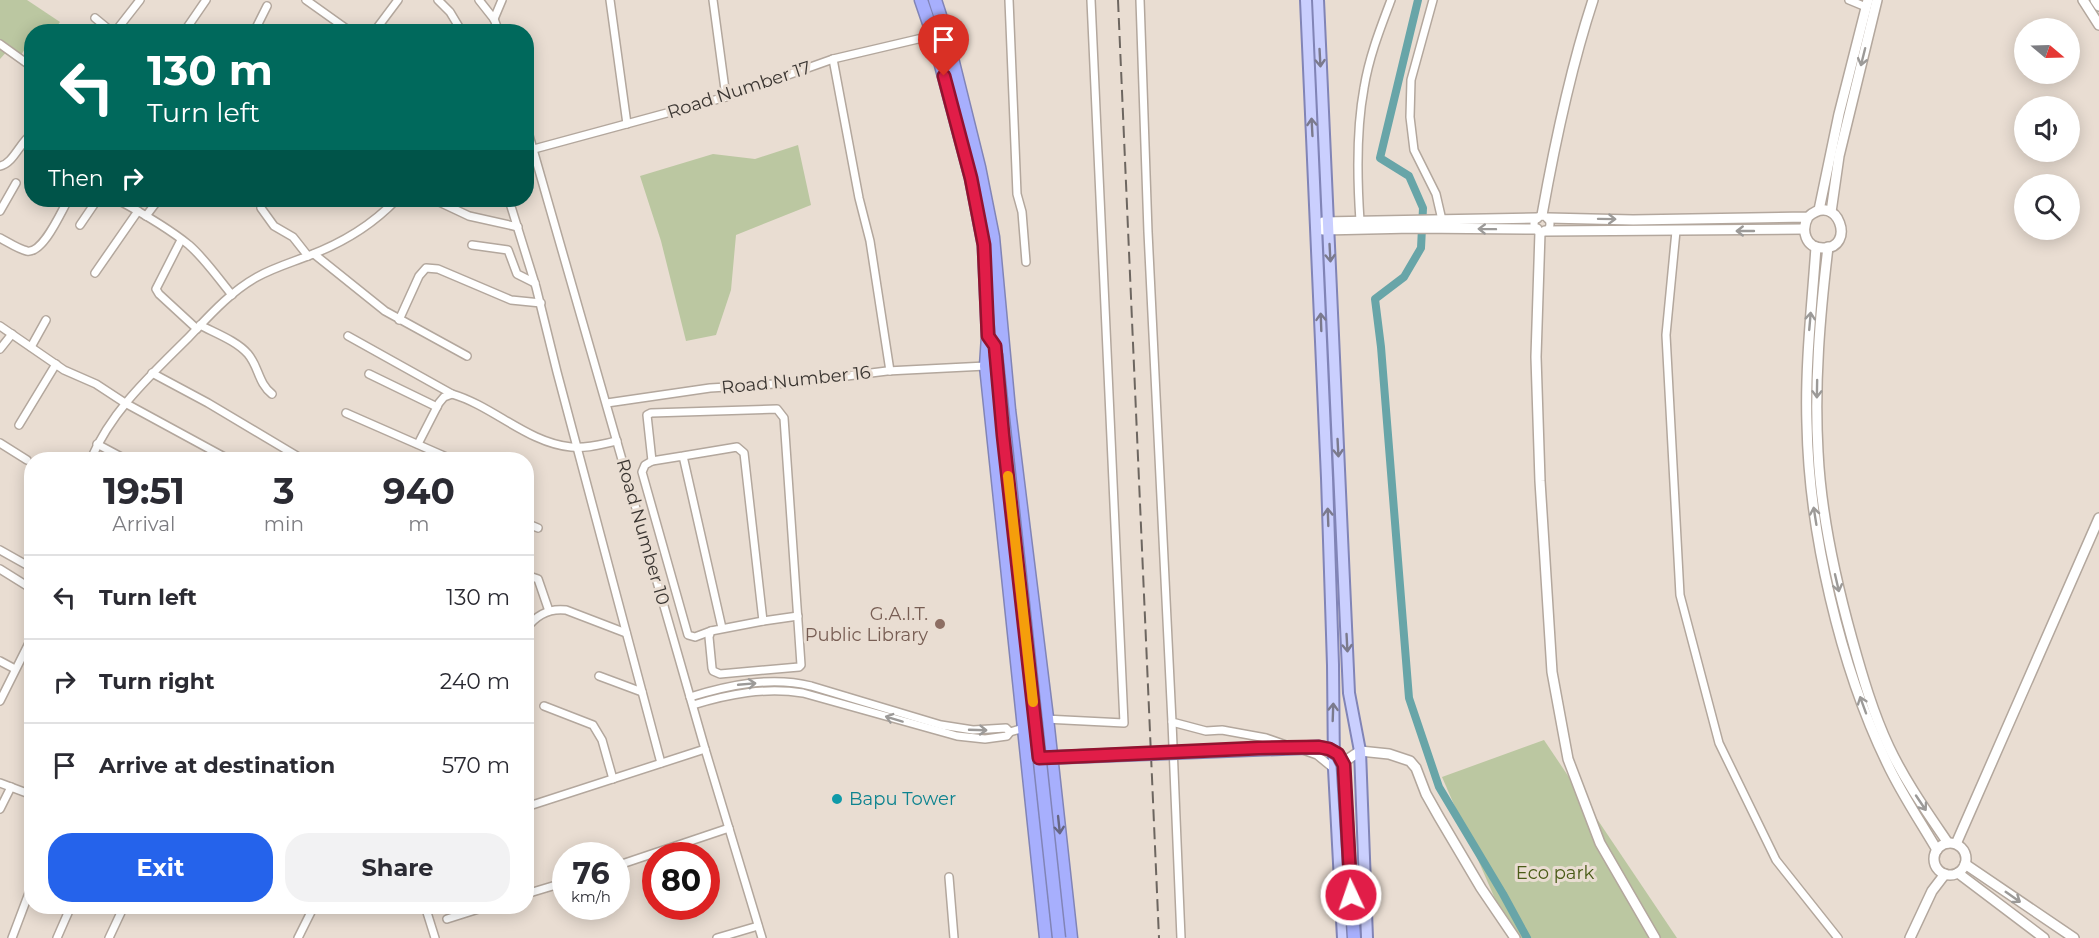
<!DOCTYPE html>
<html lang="en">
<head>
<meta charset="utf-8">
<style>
  :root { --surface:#fff; --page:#f2f2f3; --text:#2b2b33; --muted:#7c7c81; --line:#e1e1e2; --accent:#2563eb }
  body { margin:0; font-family:Montserrat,sans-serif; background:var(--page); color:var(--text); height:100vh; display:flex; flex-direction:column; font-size:22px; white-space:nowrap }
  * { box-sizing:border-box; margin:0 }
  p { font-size:20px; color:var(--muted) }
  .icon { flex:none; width:33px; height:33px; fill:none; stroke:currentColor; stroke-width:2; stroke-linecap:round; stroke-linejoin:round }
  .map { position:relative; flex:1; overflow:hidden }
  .drawer { position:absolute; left:24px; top:452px; width:510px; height:462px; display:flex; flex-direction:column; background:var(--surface); border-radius:24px; box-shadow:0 3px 15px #0003 }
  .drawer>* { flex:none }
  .hud { position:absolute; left:24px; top:24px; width:510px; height:183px; border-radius:24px; box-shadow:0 3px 15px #0003; background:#00695c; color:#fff; overflow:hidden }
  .needle { width:39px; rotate:109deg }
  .fabs { position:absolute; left:2014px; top:18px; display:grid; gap:12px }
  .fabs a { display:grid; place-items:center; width:66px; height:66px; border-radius:50%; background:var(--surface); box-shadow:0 3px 15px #0003; font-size:30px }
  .speed { position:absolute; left:552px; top:842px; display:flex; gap:12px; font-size:30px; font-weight:700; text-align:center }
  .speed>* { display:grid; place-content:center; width:78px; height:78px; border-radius:50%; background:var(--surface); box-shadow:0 3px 15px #0003; line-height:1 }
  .speed small { font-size:15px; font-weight:400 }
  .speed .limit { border:9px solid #d22; background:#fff; color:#111 }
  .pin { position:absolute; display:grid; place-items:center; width:51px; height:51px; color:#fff; margin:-62px -26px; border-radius:50% 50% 50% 0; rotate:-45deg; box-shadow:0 0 6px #0007 }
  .pin .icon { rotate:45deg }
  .me { position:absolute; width:66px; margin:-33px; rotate:357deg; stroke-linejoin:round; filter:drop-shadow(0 0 4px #0008) }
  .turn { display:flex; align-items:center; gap:21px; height:126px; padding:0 24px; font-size:27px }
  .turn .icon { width:78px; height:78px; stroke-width:2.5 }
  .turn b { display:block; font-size:42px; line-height:51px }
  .then { display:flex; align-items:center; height:57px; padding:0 24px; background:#0003; gap:12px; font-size:22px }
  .eta { display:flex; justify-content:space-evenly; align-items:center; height:102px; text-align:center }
  .eta b { font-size:36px; font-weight:700; line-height:42px }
  .cta { display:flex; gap:12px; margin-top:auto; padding:12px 24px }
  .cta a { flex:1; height:69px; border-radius:24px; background:var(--accent); color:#fff; font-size:24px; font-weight:700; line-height:69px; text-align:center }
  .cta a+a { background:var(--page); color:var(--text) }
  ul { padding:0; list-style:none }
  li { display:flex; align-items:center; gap:18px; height:84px; padding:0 24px; border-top:2px solid var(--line) }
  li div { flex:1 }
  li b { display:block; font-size:22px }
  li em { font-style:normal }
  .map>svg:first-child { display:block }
</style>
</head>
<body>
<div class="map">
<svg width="2099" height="938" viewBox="0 0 2099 938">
  <rect width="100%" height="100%" fill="#e9ddd2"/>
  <g fill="#bbc7a1">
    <polygon points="0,0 27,0 60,22 53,31 32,32 31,44 29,43 21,55 9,49 0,59"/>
    <polygon points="798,145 811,205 736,235 731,290 716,335 686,341 661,241 640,176 713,154 755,159"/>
    <polygon points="1544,740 1677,938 1512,938 1442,777"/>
  </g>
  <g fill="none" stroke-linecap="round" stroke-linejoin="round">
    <polyline stroke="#68a5a8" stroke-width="8" points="1418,0 1380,158 1409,176 1423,208 1421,248 1404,277 1375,299 1381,347 1409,698 1439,787 1503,894 1527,938"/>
    <g stroke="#b3a79d" stroke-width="10">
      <g id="street">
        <polyline points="306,0 351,32"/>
        <polyline points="438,0 450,12 462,32"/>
        <polyline points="479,0 494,19 499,32"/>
        <polyline points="610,0 627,124"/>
        <polyline points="713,0 726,97"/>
        <polyline points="1009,0 1017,194 1022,212 1026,262"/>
        <polyline points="1140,0 1148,232 1172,722 1206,731 1222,730 1266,738 1286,745"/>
        <polyline points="1433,0 1411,80 1410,117 1414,150 1436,194 1442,220"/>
        <polyline points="1849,0 1866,7"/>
        <polyline points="95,18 112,32"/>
        <polyline points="494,19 502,0"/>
        <polyline points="311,30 313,32"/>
        <polyline points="115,32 140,0"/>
        <polyline points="184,32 206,0"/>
        <polyline points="254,32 267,6"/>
        <polyline points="374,32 398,0"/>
        <polyline points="0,44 32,67"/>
        <polyline points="833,59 859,198 870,241 890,371"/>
        <polyline points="526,125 705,749 762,938"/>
        <polyline points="534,149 726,97 833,59 935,35"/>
        <path d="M0 166C13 164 20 142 32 134"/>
        <path d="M118 200C142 213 167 227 189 245 205 259 218 278 232 295"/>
        <polyline points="435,200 469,216 518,227"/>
        <polyline points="509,200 536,287 557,372 661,763"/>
        <polyline points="261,208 274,226 293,237 308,256"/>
        <polyline points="0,211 16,183"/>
        <circle cx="1542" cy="224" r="8"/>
        <polyline points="146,216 158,200"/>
        <path d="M1360 221C1357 177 1356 131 1364 88 1369 57 1380 29 1391 0"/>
        <polyline points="80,225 97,200"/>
        <polyline points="1676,231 1666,335 1680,595 1719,743 1776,860 1838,938"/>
        <path d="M0 238C8 242 18 249 27 251 43 254 61 212 68 200"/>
        <polyline points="181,240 156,289 159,294 197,329"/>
        <polyline points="472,245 508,250 517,274 535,283"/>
        <polyline points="314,254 385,311 467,356"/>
        <polyline points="95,273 138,211"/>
        <polyline points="399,320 419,276 426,268 438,269 511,300 541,303"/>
        <path d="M200 325C215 333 237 341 248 354 259 367 258 383 272 394"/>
        <polyline points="0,326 64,370 96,384 125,403 228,459"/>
        <polyline points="348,336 452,394"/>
        <polyline points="31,347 46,320"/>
        <polyline points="0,349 12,334"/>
        <polyline points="152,373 208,403 302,459"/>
        <polyline points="369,374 437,407"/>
        <polyline points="607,403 710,388 791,383 887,371 986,366"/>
        <polyline points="346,413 451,459"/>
        <polyline points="19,425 56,364"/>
        <polyline points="0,443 27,460"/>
        <polyline points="97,444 125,459"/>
        <path d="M418 444 439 403 444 397 452 394C493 406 528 443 571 447 587 449 602 444 617 441"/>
        <polyline points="683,456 652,461 647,415 651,413 777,409 784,418 801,665 799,667 720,674 713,671 712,668 709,637 711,631 763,621 744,453 737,447 683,456 722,628"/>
        <path d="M91 459C112 410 151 375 188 338 209 316 230 292 257 277 273 268 290 263 308 256 340 244 372 225 396 200"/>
        <polyline points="652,461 645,465 642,472 688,635 695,637 711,631"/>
        <polyline points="526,523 538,528"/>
        <polyline points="0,550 32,568"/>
        <polyline points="0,569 32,589"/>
        <polyline points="526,575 538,579 549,611"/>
        <polyline points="763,621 798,616"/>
        <path d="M526 629C536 615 549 608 566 610L626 633"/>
        <polyline points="0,661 15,669"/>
        <polyline points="599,676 642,692"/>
        <path d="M690 697C729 685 771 676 811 686L941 725 973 730 1006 728 1010 732"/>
        <polyline points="0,701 32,637"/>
        <path d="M693 705C729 694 765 687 803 693L957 736 985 739 1007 736 1010 732 1027 727"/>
        <polyline points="544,706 593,725 602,740 613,779"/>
        <polyline points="1045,719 1124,723 1091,0"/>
        <polyline points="1172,722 1181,938"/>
        <polyline points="1303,750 1317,755 1334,769"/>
        <polyline points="0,783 32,795"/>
        <polyline points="526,807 705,749"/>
        <polyline points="0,809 11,787"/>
        <polyline points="616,866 729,828"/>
        <polyline points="949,877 954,938"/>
        <polyline points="526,894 566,882"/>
        <polyline points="425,906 435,938"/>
        <polyline points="447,919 488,906"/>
        <polyline points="12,938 32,885"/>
        <polyline points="57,938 71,906"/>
        <polyline points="109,938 124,906"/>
        <polyline points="298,938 314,906"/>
        <polyline points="717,938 758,926"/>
      </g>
    </g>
    <g stroke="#b3a79d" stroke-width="12">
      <g id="secondary">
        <polyline points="2083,0 2099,25"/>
        <polyline points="2095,0 2099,6"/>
        <polyline points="1819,210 1839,114 1868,0"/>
        <polyline points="1831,212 1839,156 1877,0"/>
        <path d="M1542 215C1555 142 1570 70 1593 0"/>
        <path d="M1548 218 1633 220 1808 217C1838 190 1857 249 1823 248 1805 248 1801 230 1808 217"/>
        <polyline points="1323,222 1537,218"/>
        <polyline points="1323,230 1413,228 1537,229"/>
        <polyline points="1545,231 1804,229"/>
        <polyline points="1540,232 1536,357 1540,481 1552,672 1568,759 1600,843 1655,938"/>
        <path d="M1816 247C1812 306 1805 365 1807 424 1809 532 1840 666 1887 763 1901 793 1920 821 1937 850"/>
        <path d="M1828 247C1820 315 1814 383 1818 452 1821 515 1835 578 1852 639 1862 675 1873 713 1889 747 1905 781 1927 812 1948 843"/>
        <polyline points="1338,766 1360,751 1389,754 1410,761 1416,768 1426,794 1439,817 1481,888 1515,938"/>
        <circle cx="1950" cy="859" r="16"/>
        <polyline points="1956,844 2099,518"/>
        <polyline points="1965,864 2074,938"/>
        <polyline points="1958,873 2044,938"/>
        <polyline points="1910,938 1932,891 1945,874"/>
      </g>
    </g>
    <g stroke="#8184b6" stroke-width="14">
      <g id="primary">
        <polyline points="1306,0 1327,478 1333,665 1334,769 1343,938"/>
        <polyline points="1318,0 1349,693 1360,751 1367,938"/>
      </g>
    </g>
    <g stroke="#8184b6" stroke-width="15">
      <g id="highway">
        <polyline points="921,0 933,35 971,178 984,245 988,336 986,366 1046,938"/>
        <polyline points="935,0 946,34 979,167 993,237 1009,410 1047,718 1071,938"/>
      </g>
    </g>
    <use href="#street" stroke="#fff" stroke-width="7"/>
    <use href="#secondary" stroke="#fff" stroke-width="9"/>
    <use href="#primary" stroke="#cacffe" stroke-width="10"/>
    <use href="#highway" stroke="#a7affd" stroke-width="12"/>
    <polyline stroke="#6d6660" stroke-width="2" stroke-dasharray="12 6" stroke-linecap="butt" points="1118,0 1159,938"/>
    <g stroke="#8184b6" stroke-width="15" stroke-linecap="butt">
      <g id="highway-bridge">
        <polyline points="996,354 1059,938"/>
        <polyline points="1039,758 1319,747 1329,749 1338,755 1343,765 1354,938"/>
      </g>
    </g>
    <use href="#highway-bridge" stroke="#a7affd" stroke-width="12"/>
  </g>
  <defs><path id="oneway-shaft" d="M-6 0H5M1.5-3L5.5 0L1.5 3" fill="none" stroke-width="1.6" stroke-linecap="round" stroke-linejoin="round" transform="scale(1.5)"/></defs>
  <g stroke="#9c9a98">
    <use href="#oneway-shaft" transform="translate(1863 57) rotate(104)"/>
    <use href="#oneway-shaft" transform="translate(1607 219) rotate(1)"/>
    <use href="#oneway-shaft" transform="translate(1487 229) rotate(-179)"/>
    <use href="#oneway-shaft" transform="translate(1745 231) rotate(180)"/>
    <use href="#oneway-shaft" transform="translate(1810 321) rotate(-85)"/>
    <use href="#oneway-shaft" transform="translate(1817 389) rotate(91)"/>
    <use href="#oneway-shaft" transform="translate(1815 516) rotate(-99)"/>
    <use href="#oneway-shaft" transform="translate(1837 583) rotate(77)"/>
    <use href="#oneway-shaft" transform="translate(747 684) rotate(-5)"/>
    <use href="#oneway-shaft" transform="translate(1863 705) rotate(-110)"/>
    <use href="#oneway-shaft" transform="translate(894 719) rotate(-163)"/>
    <use href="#oneway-shaft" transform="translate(978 730) rotate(2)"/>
    <use href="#oneway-shaft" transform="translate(1921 803) rotate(56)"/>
    <use href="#oneway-shaft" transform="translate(2013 897) rotate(35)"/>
  </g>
  <g stroke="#7b7a8d">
    <use href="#oneway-shaft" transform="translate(1320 58) rotate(87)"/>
    <use href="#oneway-shaft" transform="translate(1312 127) rotate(-93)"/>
    <use href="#oneway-shaft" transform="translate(1330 253) rotate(87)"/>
    <use href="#oneway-shaft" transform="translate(1321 322) rotate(-92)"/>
    <use href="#oneway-shaft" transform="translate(1338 448) rotate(87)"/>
    <use href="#oneway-shaft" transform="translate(1328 517) rotate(-92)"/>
    <use href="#oneway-shaft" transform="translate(1347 643) rotate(87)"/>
    <use href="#oneway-shaft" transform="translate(1333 712) rotate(-88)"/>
  </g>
  <use stroke="#666683" href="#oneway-shaft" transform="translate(1059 825) rotate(84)"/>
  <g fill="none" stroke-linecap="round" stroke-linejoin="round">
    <g stroke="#92132f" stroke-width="15">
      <polyline id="route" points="944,76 971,178 984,245 988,336 995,346 1003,435 1039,758 1259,748 1319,747 1329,749 1338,754 1344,765 1351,895"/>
    </g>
    <use href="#route" stroke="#e11d48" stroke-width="10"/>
    <polyline stroke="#f59e0b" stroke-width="10" points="1008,476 1033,702"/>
  </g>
  <circle fill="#8d6e63" stroke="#e9ddd2" stroke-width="2" cx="940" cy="624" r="6"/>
  <circle fill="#0f9aa8" stroke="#e9ddd2" stroke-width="2" cx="837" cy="799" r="6"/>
  <g text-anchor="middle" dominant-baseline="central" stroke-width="6" stroke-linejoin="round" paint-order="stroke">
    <g font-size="18" fill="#3a3531" stroke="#e9ddd2">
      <text transform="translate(739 90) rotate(-18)">Road Number 17</text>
      <text transform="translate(796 380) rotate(-6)">Road Number 16</text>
      <text transform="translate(643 532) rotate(74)">Road Number 10</text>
    </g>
    <g font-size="18" fill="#785e54" stroke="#e9ddd2" text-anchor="end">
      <text x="928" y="614">G.A.I.T.<tspan x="928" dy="21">Public Library</tspan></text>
    </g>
    <g font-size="18" fill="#0d838f" stroke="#e9ddd2" text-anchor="start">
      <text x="849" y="799">Bapu Tower</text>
    </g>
    <g font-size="18" fill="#4a5b17" stroke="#e9ddd2">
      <text x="1555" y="873">Eco park</text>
    </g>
  </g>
</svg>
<div class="fabs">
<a><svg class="needle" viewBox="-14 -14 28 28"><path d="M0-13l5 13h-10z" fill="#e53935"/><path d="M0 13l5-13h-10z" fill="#7c7c81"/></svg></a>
<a><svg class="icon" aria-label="sound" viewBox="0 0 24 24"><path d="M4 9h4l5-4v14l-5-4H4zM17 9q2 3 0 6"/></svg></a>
<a><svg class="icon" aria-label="search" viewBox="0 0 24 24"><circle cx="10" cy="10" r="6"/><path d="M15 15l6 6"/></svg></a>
</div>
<div class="speed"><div>76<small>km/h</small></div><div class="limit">80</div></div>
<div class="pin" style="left:944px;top:76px;background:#d93025"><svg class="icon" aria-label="arrive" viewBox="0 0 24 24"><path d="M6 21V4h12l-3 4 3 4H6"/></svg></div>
<svg class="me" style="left:1351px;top:895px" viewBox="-20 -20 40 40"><circle r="17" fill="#e11d48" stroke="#fff" stroke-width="3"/><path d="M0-11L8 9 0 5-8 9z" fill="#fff"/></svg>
<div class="hud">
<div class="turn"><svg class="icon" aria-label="left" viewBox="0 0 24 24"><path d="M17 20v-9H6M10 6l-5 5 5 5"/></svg><div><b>130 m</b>Turn left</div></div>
<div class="then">Then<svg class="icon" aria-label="right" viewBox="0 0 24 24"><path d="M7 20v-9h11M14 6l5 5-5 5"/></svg></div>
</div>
<section class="drawer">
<div class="eta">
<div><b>19:51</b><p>Arrival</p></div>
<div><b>3</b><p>min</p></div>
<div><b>940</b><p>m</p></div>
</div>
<ul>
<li><svg class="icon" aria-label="left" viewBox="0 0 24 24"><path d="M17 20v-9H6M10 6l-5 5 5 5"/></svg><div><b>Turn left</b></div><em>130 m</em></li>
<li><svg class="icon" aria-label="right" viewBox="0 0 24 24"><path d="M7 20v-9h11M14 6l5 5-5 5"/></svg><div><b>Turn right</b></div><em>240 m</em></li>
<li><svg class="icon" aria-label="arrive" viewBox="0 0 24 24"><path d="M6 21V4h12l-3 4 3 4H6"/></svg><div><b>Arrive at destination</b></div><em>570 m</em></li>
</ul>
<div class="cta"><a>Exit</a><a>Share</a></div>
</section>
</div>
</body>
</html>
